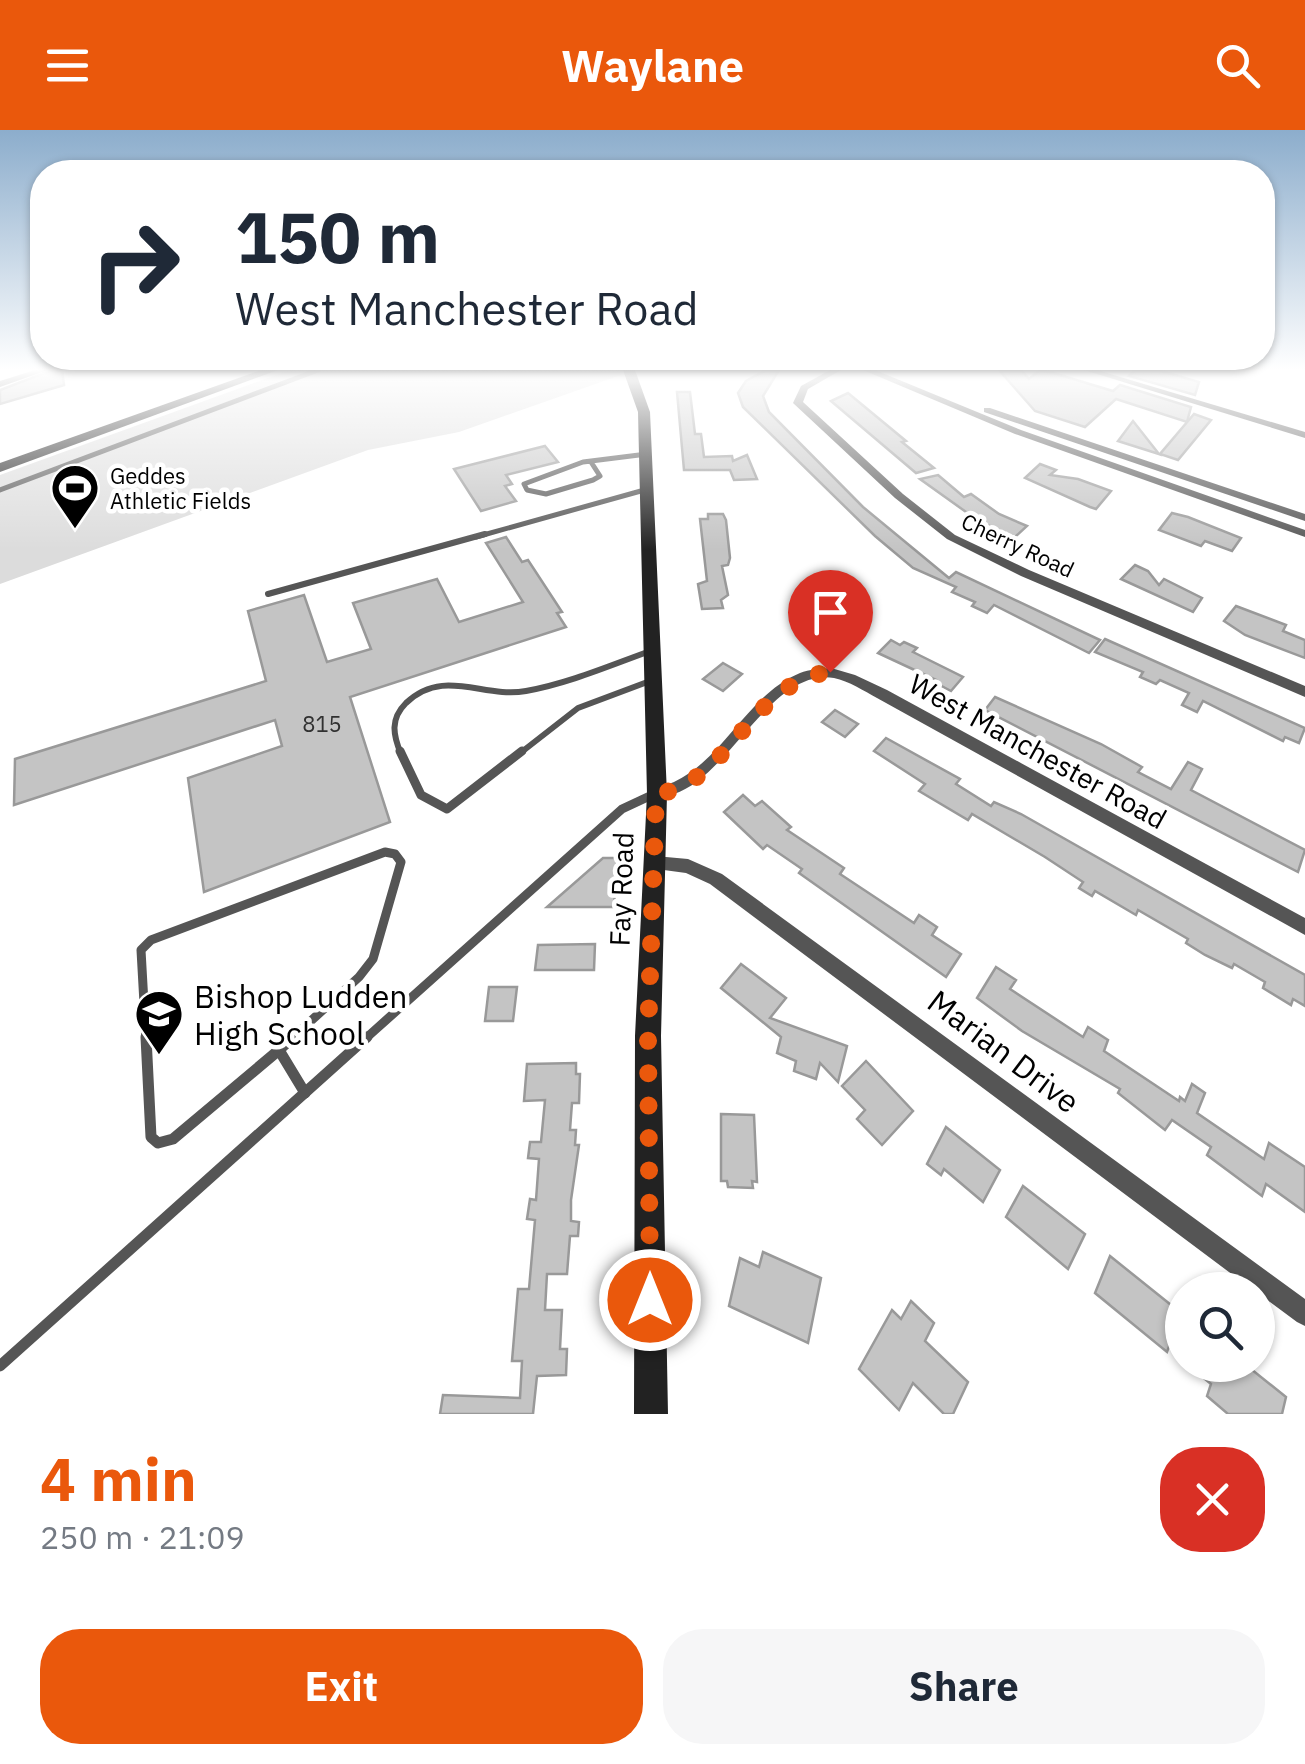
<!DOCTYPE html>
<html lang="en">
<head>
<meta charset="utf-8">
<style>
  :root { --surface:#fff; --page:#f6f6f7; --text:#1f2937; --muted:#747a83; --accent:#ea580c }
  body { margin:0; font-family:"IBM Plex Sans",sans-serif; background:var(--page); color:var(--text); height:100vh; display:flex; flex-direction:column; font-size:38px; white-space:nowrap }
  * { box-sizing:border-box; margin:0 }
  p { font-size:32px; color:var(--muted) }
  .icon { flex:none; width:55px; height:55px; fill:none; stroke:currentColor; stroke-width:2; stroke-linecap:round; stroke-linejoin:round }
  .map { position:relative; height:1284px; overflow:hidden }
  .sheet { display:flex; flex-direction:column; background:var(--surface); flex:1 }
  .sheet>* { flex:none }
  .banner { position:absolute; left:30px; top:30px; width:1245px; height:210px; border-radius:40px; box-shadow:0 2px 8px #0004; background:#fff; color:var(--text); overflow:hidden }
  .tools { position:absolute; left:1165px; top:1142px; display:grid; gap:20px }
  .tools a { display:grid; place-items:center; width:110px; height:110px; border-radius:50%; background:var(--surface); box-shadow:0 2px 8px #0004; font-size:50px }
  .pin { position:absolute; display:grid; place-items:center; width:85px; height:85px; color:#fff; margin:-102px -42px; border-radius:50% 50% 50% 0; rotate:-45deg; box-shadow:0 0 10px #0007 }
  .pin .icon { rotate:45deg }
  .me { position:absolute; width:110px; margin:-55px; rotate:0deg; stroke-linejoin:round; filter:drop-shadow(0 0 8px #0008) }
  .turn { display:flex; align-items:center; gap:35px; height:210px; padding:0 40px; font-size:45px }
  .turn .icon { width:130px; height:130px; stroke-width:2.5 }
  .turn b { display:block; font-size:70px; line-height:85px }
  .round { display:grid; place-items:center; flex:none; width:105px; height:105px; border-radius:40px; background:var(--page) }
  .overview { display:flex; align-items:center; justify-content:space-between; height:170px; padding:0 40px }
  h1 { font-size:60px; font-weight:800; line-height:75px; color:var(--accent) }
  .cta { display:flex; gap:20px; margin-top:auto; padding:20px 40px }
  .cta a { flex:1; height:115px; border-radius:40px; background:var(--accent); color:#fff; font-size:40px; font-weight:800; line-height:115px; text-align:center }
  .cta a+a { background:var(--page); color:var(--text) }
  header { display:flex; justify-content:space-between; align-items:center; height:130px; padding:0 40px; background:var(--accent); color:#fff; font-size:45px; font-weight:800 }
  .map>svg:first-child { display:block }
</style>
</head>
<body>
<header><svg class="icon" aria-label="menu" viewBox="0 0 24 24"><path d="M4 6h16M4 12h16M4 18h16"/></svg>Waylane<svg class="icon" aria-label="search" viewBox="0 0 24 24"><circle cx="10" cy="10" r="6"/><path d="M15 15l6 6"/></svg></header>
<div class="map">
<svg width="1305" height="1284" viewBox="0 0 1305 1284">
  <rect width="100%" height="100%" fill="#fff"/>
  <polygon fill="#dcdcdc" points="290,240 619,240 621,245 459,302 368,320 0,454 0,345"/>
  <g fill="#c4c4c4" stroke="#999" stroke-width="2.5">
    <polygon points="52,240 62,240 64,255 0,274 0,260"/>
    <polygon points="766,240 779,240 763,266 769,282 863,377 949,448 956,442 1100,510 1089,523 994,475 987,483 972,476 975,472 952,462 956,457 913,438 875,406 743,277 738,263 746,251"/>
    <polygon points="999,240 1021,240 1029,249 1040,240 1050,242 1113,261 1120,255 1191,277 1187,292 1116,269 1085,297 1035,281"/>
    <polygon points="1135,240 1158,240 1199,252 1195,265 1129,246"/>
    <polygon points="677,262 690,262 695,304 701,304 704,327 732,326 733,331 747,325 757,349 734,350 730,340 684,340"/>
    <polygon points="848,263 906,311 902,312 934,338 916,343 831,271"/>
    <polygon points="1194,284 1211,290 1178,330 1160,324"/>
    <polygon points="1133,291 1159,324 1118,311"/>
    <polygon points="545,316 558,332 506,345 512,354 505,356 516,371 481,381 454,339"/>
    <polygon points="1040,334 1056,340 1050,345 1078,349 1111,361 1096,379 1090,377 1025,348"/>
    <polygon points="938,345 964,367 971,364 999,384 1027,396 1015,407 980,392 920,349"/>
    <polygon points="1172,383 1188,387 1241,408 1232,421 1205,411 1201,416 1159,400"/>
    <polygon points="708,384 723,384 726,390 730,428 728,435 722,436 728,465 721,470 723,478 702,479 698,454 707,451 700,389 708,389"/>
    <polygon points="506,407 522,432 528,430 562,482 557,483 566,497 350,567 390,692 204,762 188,648 282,616 275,590 14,675 15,629 266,551 248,481 304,465 327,532 371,519 353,473 437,449 459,492 523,472 486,413"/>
    <polygon points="1135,435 1148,441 1159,455 1164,449 1202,468 1193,482 1121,449"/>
    <polygon points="1236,476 1286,495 1283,501 1305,510 1305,528 1245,505 1224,491"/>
    <polygon points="800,485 832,487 832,502 801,501"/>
    <polygon points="1105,509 1305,598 1299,613 1285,607 1283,611 1203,571 1197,582 1182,575 1189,563 1160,550 1156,554 1140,547 1143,542 1095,522"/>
    <polygon points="891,510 900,515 904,512 917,518 913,522 963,547 951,561 934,552 936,550 878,523"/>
    <polygon points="723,533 742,544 723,561 703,549"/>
    <polygon points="995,567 1101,614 1142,637 1138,642 1171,659 1188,632 1202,639 1191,660 1305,720 1298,742 985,580"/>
    <polygon points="835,580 858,594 845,607 822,592"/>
    <polygon points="886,608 960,649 956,654 991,676 994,672 1021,684 1305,845 1305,876 1293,869 1291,875 1263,858 1265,852 1234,834 1232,838 1205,825 1186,813 1188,809 1138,780 1136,785 1095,761 1092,766 1079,758 1083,752 1045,727 972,684 968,690 919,661 925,654 874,621"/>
    <polygon points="743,665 755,676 762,671 791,697 787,700 844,738 840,744 914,793 919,785 937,797 932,805 961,824 946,847 799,743 802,739 767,715 763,719 724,682"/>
    <polygon points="603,728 617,728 614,777 547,777"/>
    <polygon points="595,814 594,840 535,840 538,815"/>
    <polygon points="741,834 786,868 770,888 847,916 838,952 820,933 816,949 794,941 796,931 777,923 781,907 721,858"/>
    <polygon points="996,837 1016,850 1010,859 1083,907 1088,897 1108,910 1104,921 1179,971 1180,967 1185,971 1192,954 1205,963 1197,983 1264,1029 1269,1013 1305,1037 1305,1082 1266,1054 1262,1066 1207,1025 1211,1017 1172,990 1165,1000 1118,963 1120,959 1022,901 977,868"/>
    <polygon points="489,857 517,857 513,891 485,891"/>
    <polygon points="866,931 913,981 882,1015 857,989 865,980 842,956"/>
    <polygon points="576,933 576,944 580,944 579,973 572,973 570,1000 576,1000 575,1015 579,1015 571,1070 571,1091 579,1092 578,1106 570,1106 567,1144 547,1144 545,1180 562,1180 560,1219 567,1219 566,1245 537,1246 533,1284 440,1284 443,1265 520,1268 522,1231 512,1231 518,1159 529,1159 535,1090 527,1089 530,1069 536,1070 539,1029 528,1028 530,1012 541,1012 545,970 524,971 527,934"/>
    <polygon points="721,984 754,985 757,1052 752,1051 753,1058 728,1057 727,1051 721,1051"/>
    <polygon points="946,997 1000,1040 983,1072 944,1039 941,1045 927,1034"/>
    <polygon points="1023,1056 1085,1104 1068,1139 1006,1087"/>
    <polygon points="763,1122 821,1148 808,1213 729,1176 740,1128 759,1137"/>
    <polygon points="1110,1126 1181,1183 1167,1222 1095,1163"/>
    <polygon points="911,1171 934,1193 925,1211 968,1252 953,1284 944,1284 913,1253 899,1280 859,1239 892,1180 901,1189"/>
    <polygon points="1188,1235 1246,1235 1286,1267 1282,1284 1228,1284 1207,1266 1211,1254"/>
  </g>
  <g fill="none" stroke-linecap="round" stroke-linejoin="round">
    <g stroke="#555" stroke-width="5">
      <polyline points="591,332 600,346 593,350 546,364 527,360 524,354 583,332 647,324"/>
      <polyline points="0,360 318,240"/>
      <polyline points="476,407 648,359"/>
    </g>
    <g stroke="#555" stroke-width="6">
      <polyline points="268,464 485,404"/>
      <path d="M401 624C393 605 390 589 406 573 444 537 483 569 526 561 570 553 611 535 653 520"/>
      <polyline points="519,624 578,578 650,551"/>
    </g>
    <g stroke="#555" stroke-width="9">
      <polyline points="400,621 421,665 447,679 522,621"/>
      <polyline points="146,909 141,820 151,810 385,722 395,724 401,732 373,829 359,847 291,909"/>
      <polyline points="365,909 622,679 652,665"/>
    </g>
    <g stroke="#555" stroke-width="11">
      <polyline points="146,907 151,1007 158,1013 173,1009 279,920"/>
      <polyline points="279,920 305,963"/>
      <polyline points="279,920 293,907"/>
      <polyline points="0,1236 367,907"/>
    </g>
    <g fill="#555" fill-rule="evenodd">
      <polygon points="35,240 48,240 0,257 0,251"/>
      <polygon points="830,240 841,240 808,259 803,272 903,364 955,405 1029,440 1305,556 1305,567 1021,446 947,409 895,368 793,273 801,256"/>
      <polygon points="863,240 875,240 1021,300 1305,400 1305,407 1015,304"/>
      <polygon points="1084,240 1097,240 1305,302 1305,308"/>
      <polygon points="984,278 990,278 1305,384 1305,391 984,282"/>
      <path d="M831 538 855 545 887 560 1305 788V805L877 568C864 561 849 551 834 548 771 538 731 645 674 664 665 667 660 670 652 668L649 664 652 660C659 657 667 655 674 652 725 628 747 565 800 543 809 539 821 539 831 538Z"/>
      <polygon points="655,726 688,729 722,744 1305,1169 1305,1196 1297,1192 1258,1163 1258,1160 1253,1160 710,754 686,743 649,738 647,733 649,728"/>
    </g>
    <g fill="#222" fill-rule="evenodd">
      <polygon points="261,240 278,240 0,342 0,333"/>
      <polygon points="623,240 635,240 650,282 667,664 661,906 668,1284 634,1284 635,906 647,664 638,282"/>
    </g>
  </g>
  <linearGradient id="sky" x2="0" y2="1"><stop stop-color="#8cadcc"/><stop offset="0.57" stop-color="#fff"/><stop offset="1" stop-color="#fff" stop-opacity="0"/></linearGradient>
  <rect width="1305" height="420" fill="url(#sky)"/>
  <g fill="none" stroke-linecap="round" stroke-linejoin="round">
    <path stroke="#ea580c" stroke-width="18" stroke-dasharray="0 32.4" d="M650 1170 648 906 656 664C728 655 751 551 830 542"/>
  </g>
  <defs>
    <g id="stadium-pin" transform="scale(2.5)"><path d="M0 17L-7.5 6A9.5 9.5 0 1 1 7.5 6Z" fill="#000" stroke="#fff"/><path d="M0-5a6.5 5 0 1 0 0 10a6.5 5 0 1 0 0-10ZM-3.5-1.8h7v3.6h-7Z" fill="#fff"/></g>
    <g id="school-pin" transform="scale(2.5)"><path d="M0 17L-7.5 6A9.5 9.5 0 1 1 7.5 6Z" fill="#000" stroke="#fff"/><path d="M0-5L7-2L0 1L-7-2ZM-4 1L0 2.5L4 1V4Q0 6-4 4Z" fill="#fff"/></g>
  </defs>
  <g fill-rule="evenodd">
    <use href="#stadium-pin" x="75" y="358"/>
    <use href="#school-pin" x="159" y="884"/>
  </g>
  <g text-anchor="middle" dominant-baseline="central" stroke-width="9" stroke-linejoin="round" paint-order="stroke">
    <g font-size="22" fill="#000" stroke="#fff" text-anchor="start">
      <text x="110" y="345">Geddes<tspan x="110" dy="25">Athletic Fields</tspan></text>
    </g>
    <g font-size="22" fill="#000" stroke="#fff">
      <text transform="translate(1018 415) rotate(25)">Cherry Road</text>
    </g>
    <g font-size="22" fill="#313131">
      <text x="322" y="593">815</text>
    </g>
    <g font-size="28" fill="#000" stroke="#fff">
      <text transform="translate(1038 621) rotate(29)">West Manchester Road</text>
      <text transform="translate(621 759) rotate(-88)">Fay Road</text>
    </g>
    <g font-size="32" fill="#000" stroke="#fff" text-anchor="start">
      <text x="194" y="866">Bishop Ludden<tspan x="194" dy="37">High School</tspan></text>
    </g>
    <g font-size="32" fill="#000" stroke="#fff">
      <text transform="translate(1004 921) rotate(37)">Marian Drive</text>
    </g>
  </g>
</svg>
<div class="tools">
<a><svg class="icon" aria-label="search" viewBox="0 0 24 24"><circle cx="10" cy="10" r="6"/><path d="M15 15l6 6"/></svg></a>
</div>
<div class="pin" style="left:830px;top:542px;background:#d93025"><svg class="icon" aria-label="arrive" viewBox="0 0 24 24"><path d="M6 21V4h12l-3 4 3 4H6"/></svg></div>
<svg class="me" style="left:650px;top:1170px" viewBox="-20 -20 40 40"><circle r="17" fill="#ea580c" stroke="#fff" stroke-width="3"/><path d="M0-11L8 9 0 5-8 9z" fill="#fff"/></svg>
<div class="banner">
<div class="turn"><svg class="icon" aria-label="right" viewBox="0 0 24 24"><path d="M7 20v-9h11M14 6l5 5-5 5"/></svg><div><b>150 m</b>West Manchester Road</div></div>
</div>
</div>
<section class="sheet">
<div class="overview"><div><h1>4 min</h1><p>250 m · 21:09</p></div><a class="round" style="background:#d93025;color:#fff"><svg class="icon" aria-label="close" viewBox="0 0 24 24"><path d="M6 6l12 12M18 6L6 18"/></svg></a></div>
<div class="cta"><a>Exit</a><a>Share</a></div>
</section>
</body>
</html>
